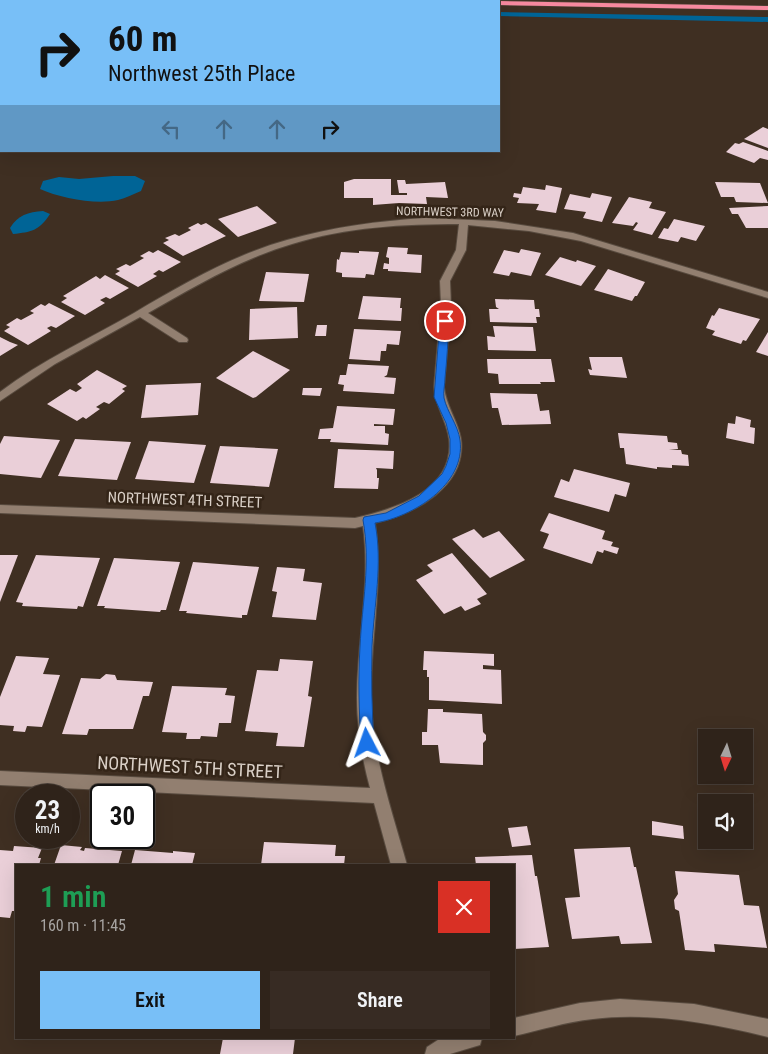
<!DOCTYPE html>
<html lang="en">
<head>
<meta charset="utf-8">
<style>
  :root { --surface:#2f231a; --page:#372b23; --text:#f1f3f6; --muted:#a7a4a2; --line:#4a4039; --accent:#78bff7 }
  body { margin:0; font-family:"Roboto Condensed",sans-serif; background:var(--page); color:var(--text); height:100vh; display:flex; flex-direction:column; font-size:19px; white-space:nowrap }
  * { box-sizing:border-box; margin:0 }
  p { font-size:16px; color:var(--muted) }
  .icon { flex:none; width:28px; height:28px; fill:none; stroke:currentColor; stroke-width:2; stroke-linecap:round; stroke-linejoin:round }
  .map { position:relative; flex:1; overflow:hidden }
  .drawer { position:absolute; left:15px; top:864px; width:500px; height:175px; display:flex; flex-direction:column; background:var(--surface); border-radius:0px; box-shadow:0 5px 20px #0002,0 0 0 1px var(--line) }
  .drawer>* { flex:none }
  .top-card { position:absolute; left:0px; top:0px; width:500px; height:152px; box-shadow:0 5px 20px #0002,0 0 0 1px var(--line); background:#78bff7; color:#111; overflow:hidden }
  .needle { width:32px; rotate:184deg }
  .tools { position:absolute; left:698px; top:729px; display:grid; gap:10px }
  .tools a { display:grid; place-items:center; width:55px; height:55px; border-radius:0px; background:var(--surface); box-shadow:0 5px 20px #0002,0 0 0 1px var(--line); font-size:25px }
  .speed { position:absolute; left:15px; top:784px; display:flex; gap:10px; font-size:25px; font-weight:700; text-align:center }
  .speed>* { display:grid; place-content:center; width:65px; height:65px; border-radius:50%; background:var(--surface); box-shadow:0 5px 20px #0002,0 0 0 1px var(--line); line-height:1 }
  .speed small { font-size:12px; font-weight:400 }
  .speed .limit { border:2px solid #111; border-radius:8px; background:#fff; color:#111 }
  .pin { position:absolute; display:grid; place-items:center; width:42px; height:42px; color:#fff; margin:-21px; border:2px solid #fff; border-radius:50%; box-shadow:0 1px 5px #0007 }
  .me { position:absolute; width:55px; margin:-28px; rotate:356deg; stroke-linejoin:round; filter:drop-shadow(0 0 4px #0008) }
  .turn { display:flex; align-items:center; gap:18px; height:105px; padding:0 25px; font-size:22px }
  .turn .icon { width:65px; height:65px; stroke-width:2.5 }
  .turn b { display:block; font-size:35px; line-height:42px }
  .lanes { display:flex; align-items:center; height:48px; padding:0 25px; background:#0003; justify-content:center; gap:25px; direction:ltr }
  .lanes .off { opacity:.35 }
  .round { display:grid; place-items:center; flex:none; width:52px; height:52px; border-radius:0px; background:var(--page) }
  .overview { display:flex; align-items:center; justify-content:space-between; height:85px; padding:0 25px }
  h1 { font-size:30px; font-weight:600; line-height:38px; color:#1e9e55 }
  .button { display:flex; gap:10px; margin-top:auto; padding:10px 25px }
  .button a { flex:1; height:58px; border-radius:0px; background:var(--accent); color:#111; font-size:20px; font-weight:600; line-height:58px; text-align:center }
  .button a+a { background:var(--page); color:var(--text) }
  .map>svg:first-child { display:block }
</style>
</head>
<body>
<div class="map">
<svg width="768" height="1054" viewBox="0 0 768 1054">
  <rect width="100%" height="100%" fill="#3f2f22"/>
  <polygon fill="#493422" points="0,0 109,0 157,1 1,1 1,69"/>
  <g fill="#006496">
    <polygon points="499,12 768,17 768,22 499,16"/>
    <path d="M113 176H135L145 181 141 191C133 194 126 198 118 200 96 205 60 198 40 189L43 181 59 177 79 179Z"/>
    <path d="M43 211 50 214C39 231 31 232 13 234L10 228C18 215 28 212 43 211Z"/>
  </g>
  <g fill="#eacfd8">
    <polygon points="763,127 768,129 768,148 744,139"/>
    <polygon points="743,142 768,151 768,160 760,158 754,163 726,152 735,143 739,144"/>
    <polygon points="354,179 391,179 391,195 407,195 407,193 399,193 397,180 405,180 406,184 445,182 448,198 426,197 427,204 399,203 373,205 373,198 344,198 344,182"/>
    <polygon points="715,182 760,183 768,203 736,202 734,197 721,197"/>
    <polygon points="546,185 562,188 556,213 536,210 539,204 517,203 519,198 513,197 514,193 521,194 523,187 545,190"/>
    <polygon points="592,193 612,197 602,222 583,218 586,212 564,209 570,194 590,198"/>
    <polygon points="629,197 652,202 649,208 666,212 652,235 633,230 638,223 636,222 633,226 612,223"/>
    <polygon points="257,206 277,223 238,237 218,219"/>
    <polygon points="768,206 768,228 746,228 738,214 732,214 729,208"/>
    <polygon points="674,219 705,226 696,241 681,237 678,242 658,238 664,228 668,229"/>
    <polygon points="198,223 201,225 206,223 226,236 183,256 163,243 169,240 165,238 175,234 179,236 191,230 188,228"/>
    <polygon points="388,247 408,248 407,254 422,255 421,273 388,271 388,269 383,269 384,263 389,264 389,258 386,257"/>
    <polygon points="521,249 541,253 531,276 511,272 509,276 493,273 504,250 519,253"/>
    <polygon points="158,250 181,262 163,272 159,270 153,274 157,276 138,287 115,274 120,271 116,269 126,264 130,266 144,258 140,256 149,251 153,253"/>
    <polygon points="359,251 379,252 374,275 366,274 365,278 342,277 342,273 336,272 337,259 339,260 341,252 359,253"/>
    <polygon points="560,257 576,262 577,260 596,266 581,286 545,275"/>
    <polygon points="608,269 645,282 637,296 635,296 632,301 594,290"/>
    <polygon points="266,272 309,274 304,302 259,301"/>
    <polygon points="105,275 129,288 110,299 106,297 100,300 105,303 85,315 61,302 67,298 63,296 96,276 100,279"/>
    <polygon points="363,296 401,298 400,308 402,308 401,321 358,319"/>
    <polygon points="495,299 534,300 535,309 539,309 540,317 536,317 537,323 490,322 489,309 499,309 496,307"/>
    <polygon points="49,303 75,316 56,328 51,326 47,328 51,331 28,345 4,331 10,327 6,325 17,318 21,320 34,313 30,311 41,304 45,306"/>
    <polygon points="297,307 298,338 249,340 250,309"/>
    <polygon points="719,308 760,319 746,341 743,340 741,344 712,335 715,331 706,328 712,315 714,316"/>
    <polygon points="317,325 327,325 326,336 315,336"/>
    <polygon points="493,326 533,327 536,351 488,350 487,336 495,337"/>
    <polygon points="354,329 401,331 399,345 387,344 386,351 381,351 380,361 349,359"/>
    <polygon points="768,332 768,356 756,352"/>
    <polygon points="0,337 10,342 18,345 0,356"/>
    <polygon points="253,351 290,370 256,397 253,398 216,378"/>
    <polygon points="589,357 622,357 627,378 590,375 588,369 592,370"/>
    <polygon points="487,359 551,359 555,382 540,382 541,384 499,384 498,374 488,373"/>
    <polygon points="348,364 389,366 387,375 384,377 396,378 394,394 343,391 344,385 338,384 340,375 346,375"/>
    <polygon points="97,370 127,386 122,389 125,391 109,404 104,402 96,407 100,409 86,419 83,417 77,421 47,404 70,389 76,392 82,388 77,384"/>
    <polygon points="201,383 198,415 141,418 146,385"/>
    <polygon points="303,388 322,388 320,396 302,395"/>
    <polygon points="490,393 537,394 540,411 549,410 551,424 502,425 498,408 492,408"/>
    <polygon points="337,406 395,409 393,425 374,424 374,426 385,426 385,433 389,434 388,445 330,442 331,439 318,439 320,429 333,428"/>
    <polygon points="736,416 751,420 750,427 755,428 754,444 726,438 728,423 735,424"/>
    <polygon points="618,433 667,436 668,442 677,443 678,449 669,450 681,450 682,454 688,455 689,466 672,465 672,468 657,467 657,469 626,464 624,448 620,448"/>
    <polygon points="4,436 60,440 41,478 0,474 0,444"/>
    <polygon points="75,439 131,442 117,480 58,476"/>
    <polygon points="149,441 206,445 194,483 135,479"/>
    <polygon points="220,446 278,449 269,487 210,483"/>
    <polygon points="338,449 394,451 393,469 376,468 377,470 377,478 379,478 378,489 334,488"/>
    <polygon points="574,469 630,483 626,497 615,494 609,512 554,497 561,479 569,482"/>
    <polygon points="549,513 605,531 602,539 613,542 611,546 619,548 617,554 604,550 603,553 597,551 592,564 543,548 549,534 540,531"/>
    <polygon points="474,529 483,538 499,531 525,560 490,578 452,539"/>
    <polygon points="452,553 487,594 477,599 481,604 465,611 461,606 444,614 416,580 433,571 427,565"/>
    <polygon points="0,555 18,555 0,602"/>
    <polygon points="36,555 100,558 83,607 78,606 77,609 22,606 23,603 16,602"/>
    <polygon points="114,558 180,562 166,610 161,610 160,612 104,608 105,606 97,606"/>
    <polygon points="193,562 259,567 247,615 242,615 242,618 186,613 187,611 179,611"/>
    <polygon points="277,567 305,569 303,581 322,583 316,620 272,617 277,592 272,591"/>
    <polygon points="424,651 494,654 494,666 483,665 483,669 501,670 502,704 429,700 429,677 427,677 427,670 423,670"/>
    <polygon points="16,656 49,658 43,674 60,675 42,727 27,726 25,732 13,731 14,726 0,725 0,697"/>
    <polygon points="280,659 313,661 308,696 312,697 304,747 276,746 278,733 245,731 257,670 278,671"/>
    <polygon points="106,674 115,675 117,680 153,682 149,696 143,696 133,729 89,729 87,735 62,734 81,678 100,679"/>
    <polygon points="172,686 227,688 225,695 235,696 231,723 219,723 217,737 201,736 200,739 186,739 187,733 162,732"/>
    <polygon points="428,709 443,709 443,712 482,714 483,732 486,735 486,740 483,743 483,765 440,763 438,745 422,745 422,732 427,732"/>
    <polygon points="652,821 683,826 684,839 652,835"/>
    <polygon points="527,826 531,845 512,847 508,828"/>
    <polygon points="264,842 336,845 335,856 345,856 344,865 261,865"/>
    <polygon points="61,845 82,847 80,850 84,851 85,848 122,851 118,865 54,865"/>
    <polygon points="14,846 42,848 38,858 41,858 39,865 16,865 16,911 12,911 10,918 0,917 0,850 13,851"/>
    <polygon points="630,847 634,867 636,867 652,943 621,944 619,936 572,939 565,898 580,897 574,849"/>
    <polygon points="135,850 173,853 173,851 195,853 192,865 131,865"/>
    <polygon points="532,855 535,876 537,876 549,947 514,949 514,865 476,865 475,857"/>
    <polygon points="675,871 739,875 744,905 759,906 767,948 714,944 715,952 685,950 679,911 675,909 674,900 678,894"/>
    <polygon points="223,1038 295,1038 293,1054 220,1054"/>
  </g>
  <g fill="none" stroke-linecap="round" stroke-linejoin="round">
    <g stroke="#584b3f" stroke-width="2">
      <g id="street">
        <path d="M425 218 495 221 573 233 768 292V298L581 241 529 231 468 225 466 250 450 281 451 305 444 387C446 406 458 421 461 439 467 487 414 514 375 523 384 582 370 639 371 698 372 755 392 811 407 865H391L374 803 0 785V771L370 788C362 759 357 728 357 698 357 640 371 584 363 526L355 528 0 513V505L355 518C395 509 455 491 449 439 447 421 435 406 434 387L441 305 440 281 456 250 459 224C403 224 347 227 292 244 241 259 194 287 148 313L187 338 188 340 187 342H179L140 317 55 364 0 401V392C42 360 89 339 134 313 181 285 233 255 287 240 333 227 378 221 425 218Z"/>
        <path d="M620 999 694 1004 768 1019V1037C711 1023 651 1012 593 1019 566 1022 540 1030 514 1036V1018L580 1003Z"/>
        <polygon points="441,1038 482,1038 480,1045 450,1054 425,1054 427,1047"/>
      </g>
    </g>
    <g stroke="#584b3f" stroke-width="1">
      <g id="highway">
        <polygon points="353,0 420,0 421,1 354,1"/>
        <polygon points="497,1 499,1 768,6 768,10 499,5 499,1"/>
      </g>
    </g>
    <use href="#street" fill="#927f70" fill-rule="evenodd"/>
    <use href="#highway" fill="#f7899f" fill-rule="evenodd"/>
  </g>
  <path fill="#1a73e8" stroke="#114b97" d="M445 318 449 321C448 340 447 359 445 378 445 384 443 392 444 398 447 412 458 425 460 440 466 485 412 517 375 523 383 564 374 605 372 646 371 679 372 711 374 743L372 747 367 749 363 747 361 743C359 711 358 679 360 647 362 603 371 564 363 520L364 517 386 513 419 496 442 474 446 466 450 454V439L446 423 434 397 440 321Z"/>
  <g text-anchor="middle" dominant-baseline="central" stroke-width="5" stroke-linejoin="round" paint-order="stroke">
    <g font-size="12" fill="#dad0c7" stroke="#342518">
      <text transform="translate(450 212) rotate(1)">NORTHWEST 3RD WAY</text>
    </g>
    <g font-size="15" fill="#dad0c7" stroke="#342518">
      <text transform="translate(185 500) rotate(2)">NORTHWEST 4TH STREET</text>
    </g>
    <g font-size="18" fill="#dad0c7" stroke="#342518">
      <text transform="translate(190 767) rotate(3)">NORTHWEST 5TH STREET</text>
    </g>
  </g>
</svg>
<div class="tools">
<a><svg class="needle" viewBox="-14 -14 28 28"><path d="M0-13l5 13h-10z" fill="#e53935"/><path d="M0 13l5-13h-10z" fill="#a7a4a2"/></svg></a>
<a><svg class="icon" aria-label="sound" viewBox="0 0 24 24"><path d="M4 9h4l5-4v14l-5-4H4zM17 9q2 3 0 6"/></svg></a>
</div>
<div class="speed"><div>23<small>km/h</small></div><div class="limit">30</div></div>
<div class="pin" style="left:445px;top:321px;background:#d93025"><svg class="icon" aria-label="arrive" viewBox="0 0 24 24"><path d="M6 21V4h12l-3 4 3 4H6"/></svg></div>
<svg class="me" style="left:367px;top:743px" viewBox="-20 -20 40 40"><path d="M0-17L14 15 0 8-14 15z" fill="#1a73e8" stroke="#fff" stroke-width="4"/></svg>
<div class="top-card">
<div class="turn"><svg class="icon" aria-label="right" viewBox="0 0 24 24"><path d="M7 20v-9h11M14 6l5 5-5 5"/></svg><div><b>60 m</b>Northwest 25th Place</div></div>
<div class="lanes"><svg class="icon off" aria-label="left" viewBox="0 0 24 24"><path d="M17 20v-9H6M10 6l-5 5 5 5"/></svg><svg class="icon off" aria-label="ahead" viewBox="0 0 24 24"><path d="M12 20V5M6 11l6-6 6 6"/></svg><svg class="icon off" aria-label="ahead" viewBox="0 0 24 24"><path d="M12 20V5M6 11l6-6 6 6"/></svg><svg class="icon" aria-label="right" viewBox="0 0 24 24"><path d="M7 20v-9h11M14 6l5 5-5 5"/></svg></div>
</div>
<section class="drawer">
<div class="overview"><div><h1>1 min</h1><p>160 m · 11:45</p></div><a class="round" style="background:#d93025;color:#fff"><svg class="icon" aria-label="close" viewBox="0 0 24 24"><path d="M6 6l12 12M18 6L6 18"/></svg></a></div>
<div class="button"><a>Exit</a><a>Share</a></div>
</section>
</div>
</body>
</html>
